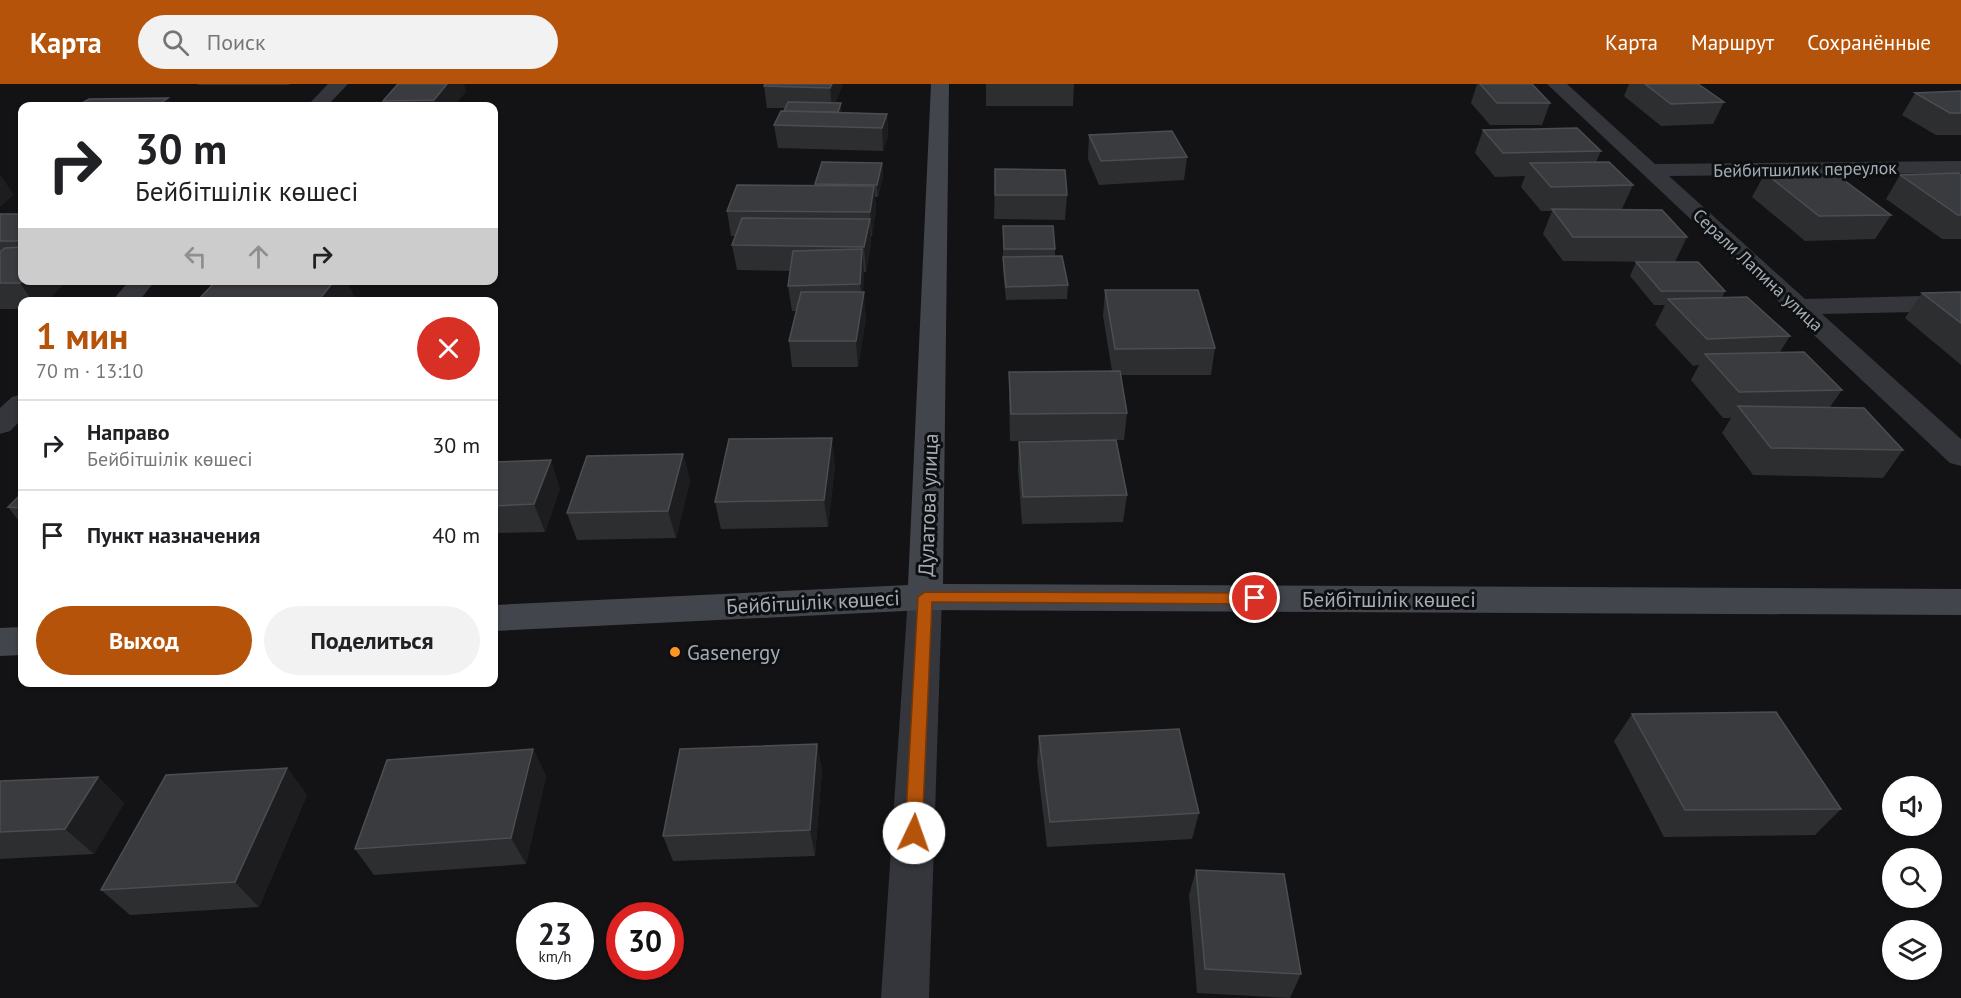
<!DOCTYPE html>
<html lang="ru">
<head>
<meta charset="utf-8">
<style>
  :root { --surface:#fff; --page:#f2f2f2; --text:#202124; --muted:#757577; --line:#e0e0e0; --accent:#b45309 }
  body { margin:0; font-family:"PT Sans",sans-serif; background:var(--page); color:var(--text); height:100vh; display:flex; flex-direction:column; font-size:22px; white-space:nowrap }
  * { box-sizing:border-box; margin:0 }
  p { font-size:20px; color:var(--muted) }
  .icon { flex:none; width:33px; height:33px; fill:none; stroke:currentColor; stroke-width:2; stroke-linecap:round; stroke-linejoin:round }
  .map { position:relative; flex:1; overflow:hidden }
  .sheet { position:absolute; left:18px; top:213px; width:480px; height:390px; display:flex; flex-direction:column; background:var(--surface); border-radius:12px; box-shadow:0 2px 4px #0004 }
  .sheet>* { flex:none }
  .banner { position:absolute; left:18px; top:18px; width:480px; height:183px; border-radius:12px; box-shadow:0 2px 4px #0004; background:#fff; color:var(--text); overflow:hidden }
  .controls { position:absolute; left:1882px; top:692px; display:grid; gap:12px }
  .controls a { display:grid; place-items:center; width:60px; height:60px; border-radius:50%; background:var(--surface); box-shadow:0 2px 4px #0004; font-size:30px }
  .speed { position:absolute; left:516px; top:818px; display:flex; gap:12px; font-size:30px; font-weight:700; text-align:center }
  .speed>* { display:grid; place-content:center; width:78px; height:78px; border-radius:50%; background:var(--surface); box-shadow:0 2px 4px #0004; line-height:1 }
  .speed small { font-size:15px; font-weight:400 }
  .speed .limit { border:9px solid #d22; background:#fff; color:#111 }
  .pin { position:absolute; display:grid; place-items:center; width:51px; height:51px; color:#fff; margin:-26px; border:3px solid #fff; border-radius:50%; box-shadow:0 2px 6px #0007 }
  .me { position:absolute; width:66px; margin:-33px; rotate:3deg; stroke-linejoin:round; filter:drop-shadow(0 0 4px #0008) }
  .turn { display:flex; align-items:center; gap:21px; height:126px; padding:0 18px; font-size:27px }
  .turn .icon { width:78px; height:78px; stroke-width:2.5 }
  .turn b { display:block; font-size:42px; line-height:51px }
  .lanes { display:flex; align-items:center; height:57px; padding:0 18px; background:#0003; justify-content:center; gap:30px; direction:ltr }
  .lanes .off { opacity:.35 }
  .round { display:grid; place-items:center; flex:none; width:63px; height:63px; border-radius:32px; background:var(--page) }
  .summary { display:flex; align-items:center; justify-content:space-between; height:102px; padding:0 18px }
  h1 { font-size:36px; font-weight:800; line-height:45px; color:var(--accent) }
  .primary-button { display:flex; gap:12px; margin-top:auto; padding:12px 18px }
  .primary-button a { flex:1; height:69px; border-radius:36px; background:var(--accent); color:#fff; font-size:24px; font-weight:800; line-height:69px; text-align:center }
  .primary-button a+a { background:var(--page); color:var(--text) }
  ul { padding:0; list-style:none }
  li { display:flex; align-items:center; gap:18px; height:90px; padding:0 18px; border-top:2px solid var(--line) }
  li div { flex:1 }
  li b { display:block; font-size:22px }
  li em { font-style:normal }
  header { display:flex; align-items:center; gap:36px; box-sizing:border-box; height:84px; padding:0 30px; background:var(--accent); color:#fff }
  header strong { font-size:28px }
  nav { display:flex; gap:33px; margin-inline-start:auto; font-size:21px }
  .search { width:420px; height:54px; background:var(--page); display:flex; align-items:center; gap:15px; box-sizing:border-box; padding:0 21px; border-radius:33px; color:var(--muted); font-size:22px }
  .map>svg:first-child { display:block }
</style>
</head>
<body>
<header>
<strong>Карта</strong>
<div class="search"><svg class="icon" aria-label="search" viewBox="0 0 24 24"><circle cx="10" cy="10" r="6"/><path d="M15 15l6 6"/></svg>Поиск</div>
<nav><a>Карта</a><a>Маршрут</a><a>Сохранённые</a></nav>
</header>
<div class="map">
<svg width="1961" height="914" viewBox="0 0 1961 914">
  <rect width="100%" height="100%" fill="#131315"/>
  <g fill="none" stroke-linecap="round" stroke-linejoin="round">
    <g fill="#34363b" fill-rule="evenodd">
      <polygon points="328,0 348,0 327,22 307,22"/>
      <polygon points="1547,0 1567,0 1655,80 1961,77 1961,89 1669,92 1805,215 1961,211 1961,227 1822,230 1961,355 1961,382 1950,379"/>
      <polygon points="130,196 156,196 138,218 111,218"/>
      <polygon points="22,310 22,335 10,347 0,350 0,324 12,313"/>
      <polygon points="925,500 937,504 942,513 929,914 881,914 908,513 913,504"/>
    </g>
    <g fill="#42454b" fill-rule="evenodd">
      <polygon points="931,0 949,0 943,500 1961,505 1961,531 925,526 494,547 494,521 908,501"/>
      <polygon points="22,543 22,571 0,572 0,544"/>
    </g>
  </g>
  <g fill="#2c2e30">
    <polygon points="198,0 290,0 289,1 198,1"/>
    <polygon points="765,0 843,0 835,19 842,28 887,30 888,52 883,67 778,64 774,41 785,24 767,24 764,2"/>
    <polygon points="986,0 1074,0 1073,22 986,22"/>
    <polygon points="1477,0 1532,0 1550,19 1542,41 1490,41 1471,19"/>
    <polygon points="1629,0 1698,0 1724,18 1713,40 1661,42 1624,12"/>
    <polygon points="466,7 454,22 385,22 383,17"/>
    <polygon points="1961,7 1961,51 1936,51 1902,31 1915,9"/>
    <polygon points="1483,46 1601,67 1596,78 1633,101 1622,125 1687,153 1675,178 1563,177 1543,150 1552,127 1541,127 1521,103 1525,92 1495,93 1475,69"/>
    <polygon points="1089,51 1187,73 1184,96 1099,101 1088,75"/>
    <polygon points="882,79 883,92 878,113 875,113 876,126 872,152 871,152 871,160 866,188 864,188 863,208 866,234 858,283 792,283 789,257 796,227 792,227 788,202 791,187 737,186 732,161 736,152 731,152 727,127 815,102 815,100"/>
    <polygon points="995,85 1067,111 1065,136 994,135"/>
    <polygon points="1765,89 1891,131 1875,155 1805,157 1752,113"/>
    <polygon points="1900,91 1961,91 1961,155 1942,155 1886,115"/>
    <polygon points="0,130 22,130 22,196 68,196 45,218 22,218 22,225 0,225"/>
    <polygon points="1003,142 1055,165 1055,172 1068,201 1067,215 1006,216 1003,187"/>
    <polygon points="1636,178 1725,207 1722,214 1790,252 1780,268 1842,306 1830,323 1903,366 1883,394 1753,391 1722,349 1731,334 1723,334 1691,296 1699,281 1693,282 1655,241 1665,221 1654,221 1630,192"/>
    <polygon points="1105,206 1215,264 1211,291 1121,291 1127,329 1124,356 1116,356 1127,411 1123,438 1022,440 1018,385 1019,358 1075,356 1010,357 1009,314 1009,288 1112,287 1103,232"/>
    <polygon points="1961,208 1961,281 1905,234 1922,209"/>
    <polygon points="683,370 690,397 676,454 577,456 567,429"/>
    <polygon points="494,378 560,404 545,448 494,449"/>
    <polygon points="835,381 828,443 721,445 715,418"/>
    <polygon points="22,409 22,441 8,423"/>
    <polygon points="1632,630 1841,725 1815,751 1664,753 1614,657"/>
    <polygon points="1039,652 1199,729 1192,755 1047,763 1037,679"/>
    <polygon points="817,660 822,687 815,772 673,777 663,752"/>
    <polygon points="533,665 546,692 526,780 374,791 355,765"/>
    <polygon points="287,684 307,711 259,823 130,831 101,806"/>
    <polygon points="98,693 124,719 94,770 0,775 0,697"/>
    <polygon points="1196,786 1301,890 1290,914 1197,909 1189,811"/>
  </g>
  <g fill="#1d1d1f">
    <polygon points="447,0 464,0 466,7 454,22 436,22 434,16"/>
    <polygon points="832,0 843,0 832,26 830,4"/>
    <polygon points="168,14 172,22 156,22"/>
    <polygon points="841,19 842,31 836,33"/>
    <polygon points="887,30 888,52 883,67 882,44"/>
    <polygon points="882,79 883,92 878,113 877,101"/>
    <polygon points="0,90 14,111 0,123"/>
    <polygon points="874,102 876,126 872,152 870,128"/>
    <polygon points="870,135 871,160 866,188 864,163"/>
    <polygon points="862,165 864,190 863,213 864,208 866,234 858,283 856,257 862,220 860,200"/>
    <polygon points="23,196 68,196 45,218 33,218 20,199"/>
    <polygon points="335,196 347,196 354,212 350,218 317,218"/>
    <polygon points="832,354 835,381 828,443 824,416"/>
    <polygon points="683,370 690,397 676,454 668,427"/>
    <polygon points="551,376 560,404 545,448 534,420"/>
    <polygon points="817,660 822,687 815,772 810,746"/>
    <polygon points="533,665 546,692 526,780 511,754"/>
    <polygon points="287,684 307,711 259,823 235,798"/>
    <polygon points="98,693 124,719 94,770 65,745"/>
  </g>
  <g fill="#393b3f" stroke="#4a4d52" stroke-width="1.5">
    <polygon points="398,0 447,0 434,16 383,17"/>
    <polygon points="765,0 832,0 830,4 764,2"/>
    <polygon points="1480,0 1532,0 1550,19 1497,19"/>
    <polygon points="1645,0 1698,0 1724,18 1671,20"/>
    <polygon points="1961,7 1961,29 1950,29 1915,9"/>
    <polygon points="168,14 156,22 77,22 89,15"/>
    <polygon points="788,18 841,19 838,28 784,27"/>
    <polygon points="781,27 887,30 882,44 774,41"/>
    <polygon points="1577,44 1601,67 1503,69 1483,46"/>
    <polygon points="1172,47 1187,73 1101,77 1089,51"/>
    <polygon points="822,78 882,79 877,101 815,100"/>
    <polygon points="1609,78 1633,101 1551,103 1530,79"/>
    <polygon points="995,85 1065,86 1067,111 995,111"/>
    <polygon points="1833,88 1891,131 1819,132 1765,89"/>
    <polygon points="1959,89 1961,91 1961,131 1958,131 1900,91"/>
    <polygon points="737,101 874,102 870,128 727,127"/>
    <polygon points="1552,125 1662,126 1687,153 1573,153"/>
    <rect x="0" y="130" width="22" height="27"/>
    <polygon points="742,134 870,135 864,163 732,161"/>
    <polygon points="1003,142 1053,142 1055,165 1004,165"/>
    <polygon points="22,163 23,196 20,199 0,199 0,168 5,164"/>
    <polygon points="862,165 860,200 788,202 793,167"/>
    <polygon points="1062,172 1068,201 1006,203 1003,173"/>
    <polygon points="1636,178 1698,178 1725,207 1661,207"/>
    <polygon points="217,196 335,196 317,218 196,218"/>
    <polygon points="1105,206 1198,206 1215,264 1115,265"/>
    <polygon points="801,208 864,208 856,257 789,257"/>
    <polygon points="1961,208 1961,239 1922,209"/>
    <polygon points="1747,213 1790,252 1707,255 1668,215"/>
    <polygon points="1804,268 1842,306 1739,308 1705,270"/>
    <polygon points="1120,287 1127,329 1011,330 1009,288"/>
    <polygon points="1738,322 1864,324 1903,366 1771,364"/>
    <polygon points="832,354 824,416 715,418 729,355"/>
    <polygon points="1116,356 1127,411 1023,413 1019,358"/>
    <polygon points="683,370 668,427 567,429 587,372"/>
    <polygon points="551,376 534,420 494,422 494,378"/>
    <polygon points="22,409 22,424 8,423"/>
    <polygon points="1776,628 1841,725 1685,726 1632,630"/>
    <polygon points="1179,645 1199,729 1050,738 1039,652"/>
    <polygon points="817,660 810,746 663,752 680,665"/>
    <polygon points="533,665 511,754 355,765 387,676"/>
    <polygon points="287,684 235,798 101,806 166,691"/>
    <polygon points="98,693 65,745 0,748 0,697"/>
    <polygon points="1196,786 1284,790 1301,890 1205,885"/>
  </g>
  <polygon fill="#b45309" stroke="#753606" stroke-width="1.5" points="925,508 1255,509 1262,514 1255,520 932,518 922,749 920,754 914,757 907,754 905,749 918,513"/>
  <circle fill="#ff9622" stroke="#0e0f10" stroke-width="2" cx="675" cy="568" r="6"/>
  <g text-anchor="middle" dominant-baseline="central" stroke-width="6" stroke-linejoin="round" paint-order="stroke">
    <g font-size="18" fill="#a4acb7" stroke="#0e0f10">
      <text transform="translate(1805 85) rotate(-1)">Бейбитшилик переулок</text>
      <text transform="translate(1758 186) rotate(43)">Серали Лапина улица</text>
    </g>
    <g font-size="21" fill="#a4acb7" stroke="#0e0f10">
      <text transform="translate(928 421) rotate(-88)">Дулатова улица</text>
      <text x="1389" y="515">Бейбітшілік көшесі</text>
      <text transform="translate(813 518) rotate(-3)">Бейбітшілік көшесі</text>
    </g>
    <g font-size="21" fill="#a4acb7" stroke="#0e0f10" text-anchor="start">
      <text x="687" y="568">Gasenergy</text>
    </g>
  </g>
</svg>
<div class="controls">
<a><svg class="icon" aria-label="sound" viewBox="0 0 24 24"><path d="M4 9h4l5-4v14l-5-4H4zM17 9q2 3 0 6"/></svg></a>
<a><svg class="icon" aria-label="search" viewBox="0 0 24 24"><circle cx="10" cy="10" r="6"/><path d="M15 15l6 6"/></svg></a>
<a><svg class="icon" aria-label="layers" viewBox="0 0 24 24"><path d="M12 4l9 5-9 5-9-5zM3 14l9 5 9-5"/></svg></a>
</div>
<div class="speed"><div>23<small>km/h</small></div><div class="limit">30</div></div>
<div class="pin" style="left:1255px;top:514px;background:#d93025"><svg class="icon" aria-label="arrive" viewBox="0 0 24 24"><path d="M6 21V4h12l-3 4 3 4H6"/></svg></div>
<svg class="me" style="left:914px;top:749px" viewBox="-20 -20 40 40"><circle r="19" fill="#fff"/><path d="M0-13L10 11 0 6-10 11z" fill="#b45309"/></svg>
<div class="banner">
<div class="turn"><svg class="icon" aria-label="right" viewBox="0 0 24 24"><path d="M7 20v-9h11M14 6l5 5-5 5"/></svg><div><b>30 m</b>Бейбітшілік көшесі</div></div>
<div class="lanes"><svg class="icon off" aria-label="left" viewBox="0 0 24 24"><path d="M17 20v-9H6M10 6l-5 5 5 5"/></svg><svg class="icon off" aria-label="ahead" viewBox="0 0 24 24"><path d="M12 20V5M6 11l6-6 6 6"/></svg><svg class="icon" aria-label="right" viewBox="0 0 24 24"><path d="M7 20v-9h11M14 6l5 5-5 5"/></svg></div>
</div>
<section class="sheet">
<div class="summary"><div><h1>1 мин</h1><p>70 m · 13:10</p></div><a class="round" style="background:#d93025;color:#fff"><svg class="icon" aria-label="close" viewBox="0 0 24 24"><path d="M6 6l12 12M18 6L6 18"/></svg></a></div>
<ul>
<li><svg class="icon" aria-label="right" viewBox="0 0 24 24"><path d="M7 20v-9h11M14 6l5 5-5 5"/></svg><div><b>Направо</b><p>Бейбітшілік көшесі</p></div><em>30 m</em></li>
<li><svg class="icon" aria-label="arrive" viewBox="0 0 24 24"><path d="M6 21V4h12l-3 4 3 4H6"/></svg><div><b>Пункт назначения</b></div><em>40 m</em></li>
</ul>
<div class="primary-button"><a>Выход</a><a>Поделиться</a></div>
</section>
</div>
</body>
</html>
